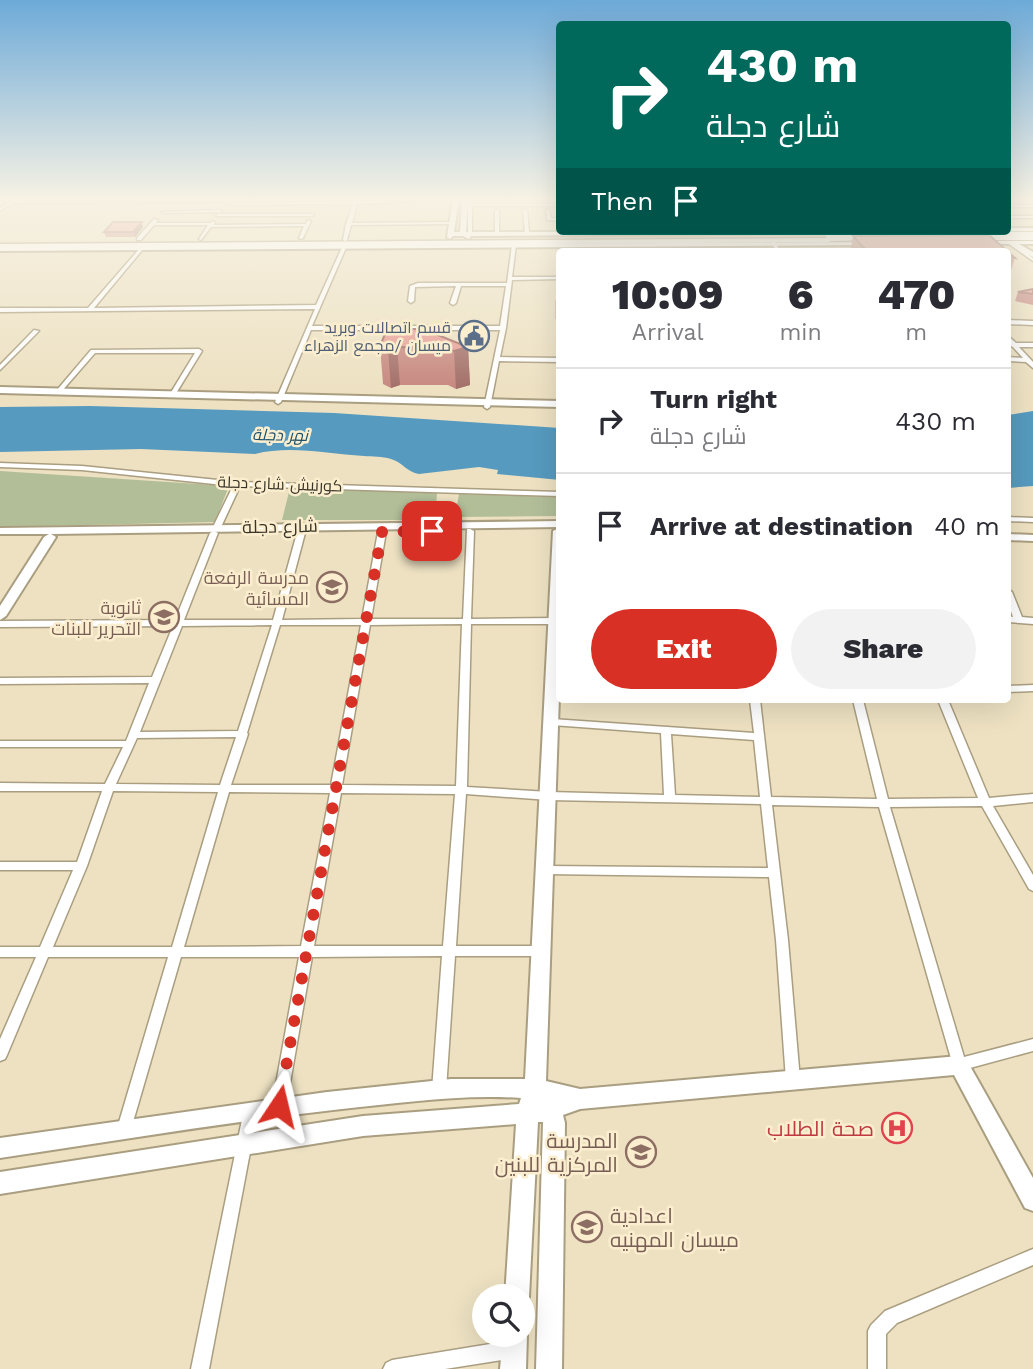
<!DOCTYPE html>
<html lang="en">
<head>
<meta charset="utf-8">
<style>
  :root { --surface:#fff; --page:#f2f2f3; --text:#2b2b33; --muted:#7c7c81; --line:#e1e1e2; --accent:#d93025 }
  body { margin:0; font-family:"Work Sans",Cairo,sans-serif; background:var(--page); color:var(--text); height:100vh; display:flex; flex-direction:column; font-size:26px; white-space:nowrap }
  * { box-sizing:border-box; margin:0 }
  p { font-size:23px; color:var(--muted) }
  .icon { flex:none; width:38px; height:38px; fill:none; stroke:currentColor; stroke-width:2; stroke-linecap:round; stroke-linejoin:round }
  .map { position:relative; flex:1; overflow:hidden }
  .details { position:absolute; left:556px; top:248px; width:455px; height:455px; display:flex; flex-direction:column; background:var(--surface); border-radius:7px; box-shadow:0 7px 28px #0002 }
  .details>* { flex:none }
  .top-card { position:absolute; left:556px; top:21px; width:455px; height:214px; border-radius:7px; box-shadow:0 7px 28px #0002; background:#00695c; color:#fff; overflow:hidden }
  .tools { position:absolute; left:472px; top:1284px; display:grid; gap:14px }
  .tools a { display:grid; place-items:center; width:63px; height:63px; border-radius:50%; background:var(--surface); box-shadow:0 7px 28px #0002; font-size:35px }
  .pin { position:absolute; display:grid; place-items:center; width:60px; height:60px; color:#fff; margin:-30px; border-radius:14px; box-shadow:0 4px 10px #0006 }
  .me { position:absolute; width:77px; margin:-38px; rotate:10deg; stroke-linejoin:round; filter:drop-shadow(0 0 5px #0008) }
  .turn { display:flex; align-items:center; gap:24px; height:147px; padding:0 35px; font-size:32px }
  .turn .icon { width:91px; height:91px; stroke-width:2.5 }
  .turn b { display:block; font-size:49px; line-height:60px }
  .then { display:flex; align-items:center; height:66px; padding:0 35px; background:#0003; gap:14px; font-size:26px }
  .eta { display:flex; justify-content:space-evenly; align-items:center; height:119px; text-align:center }
  .eta b { font-size:42px; font-weight:800; line-height:49px }
  .cta { display:flex; gap:14px; margin-top:auto; padding:14px 35px }
  .cta a { flex:1; height:80px; border-radius:42px; background:var(--accent); color:#fff; font-size:28px; font-weight:800; line-height:80px; text-align:center }
  .cta a+a { background:var(--page); color:var(--text) }
  ul { padding:0; list-style:none }
  li { display:flex; align-items:center; gap:21px; height:105px; padding:0 35px; border-top:2px solid var(--line) }
  li div { flex:1 }
  li b { display:block; font-size:26px }
  li em { font-style:normal }
  .map>svg:first-child { display:block }
</style>
</head>
<body>
<div class="map">
<svg width="1033" height="1369" viewBox="0 0 1033 1369">
  <rect width="100%" height="100%" fill="#ede1c2"/>
  <g fill="#b1be98">
    <polygon points="0,471 229,486 215,522 0,527"/>
    <polygon points="290,488 437,493 435,520 282,520"/>
    <polygon points="459,494 560,497 560,516 455,517"/>
  </g>
  <g fill="#569abf">
    <path d="M90 406 334 413 560 428V480L497 474 498 470 479 467 419 474C407 472 402 462 391 459 382 456 373 457 364 456 328 454 290 445 255 454L141 449 0 452V407Z"/>
    <polygon points="1033,411 1033,486 1008,488 1008,415"/>
  </g>
  <g fill="none" stroke-linecap="round" stroke-linejoin="round">
    <g stroke="#aa9e81" stroke-width="3">
      <g id="street">
        <polygon points="14,199 18,199 16,201 229,200 231,201 229,202 13,203 0,211 0,208"/>
        <polygon points="354,199 358,199 357,201 409,201 411,202 357,204 352,223 452,222 454,223 452,224 351,225 347,240 345,241 343,240 346,224 353,204 228,205 226,204 353,201"/>
        <polygon points="468,199 472,199 472,204 560,204 560,206 472,206 472,233 470,234 468,233 468,206 463,205 468,204"/>
        <rect x="1008" y="205" width="25" height="2"/>
        <polygon points="497,209 499,210 499,233 497,234 495,233 495,210"/>
        <polygon points="525,209 527,210 529,233 527,234 525,233 523,210"/>
        <polygon points="546,209 549,210 551,218 560,219 560,221 547,220"/>
        <polygon points="221,210 222,212 163,213 161,212"/>
        <polygon points="218,214 312,214 314,215 312,216 216,216"/>
        <rect x="1008" y="216" width="25" height="2"/>
        <polygon points="154,219 158,220 156,223 210,223 213,221 215,222 214,225 306,224 307,220 311,221 303,238 301,239 299,238 304,226 211,227 201,240 199,239 208,225 154,225 141,240 137,240 137,238"/>
        <polygon points="346,242 348,243 312,326 500,326 506,286 461,286 456,303 453,305 450,303 456,286 415,287 414,301 411,303 408,301 410,286 418,283 507,283 512,245 514,244 516,245 512,277 560,277 560,279 512,280 506,328 500,357 560,358 560,362 499,361 490,407 487,409 484,407 500,330 311,330 281,402 278,404 275,402 315,309 0,312 0,308 88,308 141,247 143,249 94,308 316,305 344,243"/>
        <polygon points="773,242 775,242 781,252 777,252 771,243"/>
        <polygon points="1009,242 1013,242 1033,258 1033,261 1009,244"/>
        <polygon points="560,299 560,320 557,318 557,301"/>
        <polygon points="1008,320 1033,321 1033,325 1008,324"/>
        <polygon points="34,330 39,331 0,370 0,365"/>
        <polygon points="1008,336 1016,343 1033,343 1033,347 1019,347 1033,362 1033,368 1026,362 1008,361 1008,357 1023,358 1013,347 1009,345"/>
        <polygon points="91,350 199,349 202,351 175,395 170,394 195,353 95,353 61,392 57,392 57,390"/>
        <polygon points="0,463 82,466 237,482 560,492 560,496 240,486 221,527 217,529 213,527 233,486 82,470 0,467"/>
        <polygon points="1008,517 1033,518 1033,522 1008,521"/>
        <path d="M467 529H470L474 531 471 619 556 618 559 619 560 622 556 624H471L467 787 549 792 664 795 661 733 552 725 547 722 552 719 754 733 750 700H760L771 797 877 799 853 700H863L888 799 978 798 938 700H948L989 798 1033 794V802L993 806 1033 875V891L1029 889 982 806 890 807 964 1057 1033 1039V1051L959 1071 954 1069 879 807 772 805 788 940 800 1080 798 1085 793 1086 788 1085 786 1080 776 940 769 877 546 874 542 873 540 870 542 867 546 866 768 868 761 804 549 800 466 794 456 946H542L546 947 548 951 546 955 542 956H455L446 1090 444 1095 439 1097 434 1095 432 1090 442 956 312 957 286 1106 284 1111 279 1113 274 1111 272 1106 299 957H181L131 1129 129 1134 124 1136 119 1134 117 1129 168 957H48L7 1055 5 1059 0 1061V1039L36 957H0V947H40L73 870H0V862H77L102 791H0V783L105 784 123 747H0V741H126L149 683 0 684V678L152 677 173 626 0 627V621L175 620 210 533 214 531 218 533 184 620H273L297 533 301 531 305 533 282 620 362 619 378 532 382 530 386 532 371 619H463ZM462 624 456 786 342 785 370 625ZM272 625 238 731 140 732 182 626ZM280 625H361L331 785H231L248 734 247 733ZM671 734 754 740 760 797 675 795ZM236 737 220 785 116 784 137 738ZM113 791 218 792 172 947H53L87 866ZM229 792 330 793 301 946 184 947ZM341 793 455 794 443 946H314Z"/>
        <polygon points="1008,589 1012,592 1022,617 1033,618 1033,624 1008,622 1008,616 1013,617 1008,603"/>
        <polygon points="1033,685 1033,691 1008,692 1008,686"/>
        <polygon points="251,1103 256,1105 258,1110 209,1369 191,1369 244,1110 246,1105"/>
        <polygon points="1033,1249 1033,1265 897,1323 886,1334 886,1369 868,1369 868,1331 871,1325 885,1311"/>
        <polygon points="514,1340 520,1343 523,1349 520,1355 514,1358 445,1369 383,1369 386,1363 392,1360"/>
      </g>
    </g>
    <g stroke="#aa9e81" stroke-width="4">
      <g id="secondary">
        <polygon points="453,199 459,199 454,232 460,232 462,199 468,199 466,232 986,231 989,233 986,235 859,236 856,233 471,236 469,239 463,236 453,236 450,239 447,237"/>
        <polygon points="1008,228 1033,228 1033,232 1006,231"/>
        <polygon points="978,240 1033,240 1033,244 1019,244 1033,252 1033,257 1010,244 976,243"/>
        <polygon points="872,242 870,245 0,251 0,247"/>
        <polygon points="0,387 560,401 560,407 0,393"/>
        <polygon points="560,521 560,527 51,534 56,537 6,616 0,620 0,606 44,537 49,534 0,534 0,528"/>
        <path d="M559 528 560 667 546 1081 580 1089 959 1056 966 1059 1033 1178V1211L1025 1208 954 1075 580 1109 563 1115 565 1123 562 1369H536L543 1122H538L529 1297 523 1307V1297H505L516 1124 363 1136 0 1194V1172L363 1116 519 1104 521 1098C461 1094 401 1103 342 1109 227 1122 114 1141 0 1158V1138L327 1092 451 1079H525L553 531Z"/>
        <polygon points="1008,534 1033,535 1033,541 1008,540"/>
        <polygon points="523,1326 527,1335 526,1369 500,1369 503,1335 523,1335"/>
      </g>
    </g>
    <g stroke="#aa9e81" stroke-width="3">
      <polygon id="primary" points="834,238 837,242 0,248 0,244"/>
    </g>
    <use href="#street" fill="#fff" fill-rule="evenodd"/>
    <use href="#secondary" fill="#fff" fill-rule="evenodd"/>
    <use href="#primary" fill="#fff" fill-rule="evenodd"/>
    <g stroke="#aa9e81" stroke-width="10" stroke-linecap="butt">
      <g id="primary-bridge">
        <polyline points="969,236 1033,236"/>
        <polyline points="830,237 873,236"/>
      </g>
    </g>
    <use href="#primary-bridge" stroke="#fff" stroke-width="8"/>
  </g>
  <g fill="#c78880">
    <polygon points="143,227 135,237 106,237 104,232"/>
    <polygon points="989,235 1015,258 1011,270 1008,269 1008,252 855,252 851,248 853,236"/>
    <polygon points="1033,289 1033,305 1015,301 1018,292"/>
    <polygon points="380,346 468,347 470,385 456,389 448,385 400,385 391,388 383,384"/>
  </g>
  <g fill="#a26f68">
    <polygon points="142,222 143,227 135,237 133,232"/>
    <polygon points="397,347 400,385 391,388 388,350"/>
    <polygon points="468,347 470,385 456,389 454,351"/>
  </g>
  <g fill="#e79e95" stroke="#a26f68" stroke-width="2">
    <polygon points="113,222 142,222 133,232 104,232"/>
    <polygon points="989,235 1015,258 1008,257 1008,252 870,252 862,246 853,236"/>
    <polygon points="1033,289 1033,294 1018,292"/>
    <polygon points="387,329 423,329 468,347 454,351 446,348 397,347 388,350 380,346"/>
  </g>
  <linearGradient id="sky" x2="0" y2="1"><stop stop-color="#6daad8"/><stop offset="0.51" stop-color="#f7f2e4"/><stop offset="1" stop-color="#f7f2e4" stop-opacity="0"/></linearGradient>
  <rect width="1033" height="390" fill="url(#sky)"/>
  <g fill="none" stroke-linecap="round" stroke-linejoin="round">
    <polyline stroke="#d93025" stroke-width="12" stroke-dasharray="0 21.6" points="279,1106 382,532 432,531"/>
  </g>
  <defs>
    <g id="civic-ring" transform="scale(1.575)"><circle r="9.5" fill="#fbeecf" stroke="#5c6f8a" stroke-width="1.5"/><path d="M-.6-6.5H3V-4.5H.6V-3L4-1V1h2V6H-6V1h2V-1L-.6-3ZM-1.2 2.5V6h2.4V2.5Z" fill="#5c6f8a"/></g>
    <g id="school-ring" transform="scale(1.575)"><circle r="9.5" fill="#fbeecf" stroke="#8d6e63" stroke-width="1.5"/><path d="M0-5L7-2L0 1L-7-2ZM-4 1L0 2.5L4 1V4Q0 6-4 4Z" fill="#8d6e63"/></g>
    <g id="hospital-ring" transform="scale(1.575)"><circle r="9.5" fill="#fbeecf" stroke="#e0444e" stroke-width="1.5"/><path d="M-5-5h3v3.5h4V-5h3V5h-3V1.5h-4V5h-3Z" fill="#e0444e"/></g>
  </defs>
  <g fill-rule="evenodd">
    <use href="#civic-ring" x="474" y="336"/>
    <use href="#school-ring" x="332" y="587"/>
    <use href="#school-ring" x="164" y="617"/>
    <use href="#hospital-ring" x="897" y="1128"/>
    <use href="#school-ring" x="641" y="1152"/>
    <use href="#school-ring" x="587" y="1227"/>
  </g>
  <g text-anchor="middle" dominant-baseline="central" stroke-width="5" stroke-linejoin="round" paint-order="stroke">
    <g font-size="16" fill="#4e5e75" stroke="#fbeecf" text-anchor="end">
      <text x="451" y="327">قسم اتصالات وبريد<tspan x="451" dy="18">ميسان /مجمع الزهراء</tspan></text>
    </g>
    <g font-size="16" font-style="italic" fill="#1c516c" stroke="#fbeecf">
      <text transform="translate(280 435) rotate(1)">نهر دجلة</text>
    </g>
    <g font-size="16" fill="#3a3529" stroke="#fbeecf">
      <text transform="translate(280 484) rotate(2)">كورنيش شارع دجلة</text>
    </g>
    <g font-size="18" fill="#3a3529" stroke="#fbeecf">
      <text transform="translate(280 526) rotate(-1)">شارع دجلة</text>
    </g>
    <g font-size="18" fill="#785e54" stroke="#fbeecf" text-anchor="end">
      <text x="309" y="577">مدرسة الرفعة<tspan x="309" dy="21">المسائية</tspan></text>
      <text x="141" y="607">ثانوية<tspan x="141" dy="21">التحرير للبنات</tspan></text>
    </g>
    <g font-size="21" fill="#be3a42" stroke="#fbeecf" text-anchor="end">
      <text x="874" y="1128">صحة الطلاب</text>
    </g>
    <g font-size="21" fill="#785e54" stroke="#fbeecf" text-anchor="end">
      <text x="618" y="1140">المدرسة<tspan x="618" dy="24">المركزية للبنين</tspan></text>
      <text x="610" y="1215" text-anchor="start">اعدادية<tspan x="610" dy="24">ميسان المهنيه</tspan></text>
    </g>
  </g>
</svg>
<div class="tools">
<a><svg class="icon" aria-label="search" viewBox="0 0 24 24"><circle cx="10" cy="10" r="6"/><path d="M15 15l6 6"/></svg></a>
</div>
<div class="pin" style="left:432px;top:531px;background:#d93025"><svg class="icon" aria-label="arrive" viewBox="0 0 24 24"><path d="M6 21V4h12l-3 4 3 4H6"/></svg></div>
<svg class="me" style="left:279px;top:1106px" viewBox="-20 -20 40 40"><path d="M0-17L14 15 0 8-14 15z" fill="#d93025" stroke="#fff" stroke-width="4"/></svg>
<div class="top-card">
<div class="turn"><svg class="icon" aria-label="right" viewBox="0 0 24 24"><path d="M7 20v-9h11M14 6l5 5-5 5"/></svg><div><b>430 m</b>شارع دجلة</div></div>
<div class="then">Then<svg class="icon" aria-label="arrive" viewBox="0 0 24 24"><path d="M6 21V4h12l-3 4 3 4H6"/></svg></div>
</div>
<section class="details">
<div class="eta">
<div><b>10:09</b><p>Arrival</p></div>
<div><b>6</b><p>min</p></div>
<div><b>470</b><p>m</p></div>
</div>
<ul>
<li><svg class="icon" aria-label="right" viewBox="0 0 24 24"><path d="M7 20v-9h11M14 6l5 5-5 5"/></svg><div><b>Turn right</b><p>شارع دجلة</p></div><em>430 m</em></li>
<li><svg class="icon" aria-label="arrive" viewBox="0 0 24 24"><path d="M6 21V4h12l-3 4 3 4H6"/></svg><div><b>Arrive at destination</b></div><em>40 m</em></li>
</ul>
<div class="cta"><a>Exit</a><a>Share</a></div>
</section>
</div>
</body>
</html>
